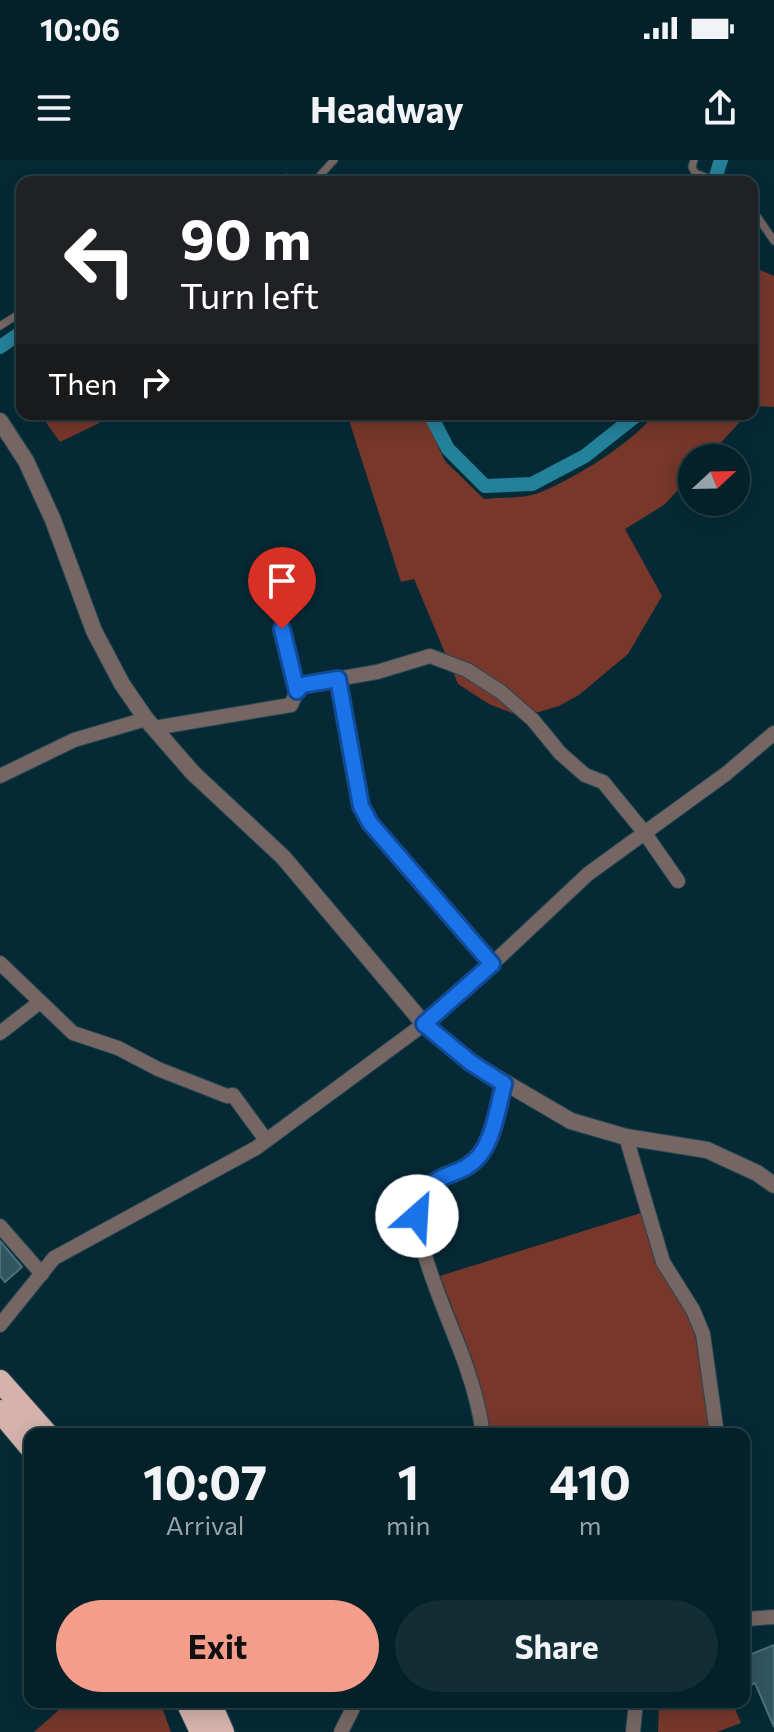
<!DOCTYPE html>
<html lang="en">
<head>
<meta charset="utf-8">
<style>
  :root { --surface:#042028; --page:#122d34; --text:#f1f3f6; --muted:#97a3a8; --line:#253e45; --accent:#f49d8b }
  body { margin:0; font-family:Commissioner,sans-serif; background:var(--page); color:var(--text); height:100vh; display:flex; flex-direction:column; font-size:30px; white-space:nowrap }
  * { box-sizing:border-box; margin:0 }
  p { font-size:26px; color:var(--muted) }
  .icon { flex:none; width:44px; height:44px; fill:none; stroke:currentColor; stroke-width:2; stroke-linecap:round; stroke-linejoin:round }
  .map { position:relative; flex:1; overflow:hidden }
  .panel { position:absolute; left:24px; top:1268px; width:726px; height:280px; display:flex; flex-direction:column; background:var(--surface); border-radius:16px; box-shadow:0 4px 20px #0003,0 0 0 2px var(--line) }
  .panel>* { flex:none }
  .hud { position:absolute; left:16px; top:16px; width:742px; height:244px; border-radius:16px; box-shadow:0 4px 20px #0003,0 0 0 2px var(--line); background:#202124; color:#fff; overflow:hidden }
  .needle { width:52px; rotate:68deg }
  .tools { position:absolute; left:678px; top:284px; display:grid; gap:16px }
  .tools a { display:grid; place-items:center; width:72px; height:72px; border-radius:50%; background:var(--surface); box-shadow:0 4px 20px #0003,0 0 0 2px var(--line); font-size:40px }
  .pin { position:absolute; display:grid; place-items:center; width:68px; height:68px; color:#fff; margin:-82px -34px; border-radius:50% 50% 50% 0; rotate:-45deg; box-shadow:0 0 8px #0007 }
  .pin .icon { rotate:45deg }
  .me { position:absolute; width:88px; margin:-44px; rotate:26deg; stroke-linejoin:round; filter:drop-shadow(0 0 6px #0008) }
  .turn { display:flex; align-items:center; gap:28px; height:168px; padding:0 32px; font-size:36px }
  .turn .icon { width:104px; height:104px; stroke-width:2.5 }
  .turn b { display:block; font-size:56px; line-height:68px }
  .then { display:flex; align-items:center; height:76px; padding:0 32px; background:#0003; gap:16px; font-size:30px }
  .eta { display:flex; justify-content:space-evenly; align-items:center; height:136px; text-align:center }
  .eta b { font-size:48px; font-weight:700; line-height:56px }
  .cta { display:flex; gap:16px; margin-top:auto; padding:16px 32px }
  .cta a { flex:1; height:92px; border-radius:48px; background:var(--accent); color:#111; font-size:32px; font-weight:700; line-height:92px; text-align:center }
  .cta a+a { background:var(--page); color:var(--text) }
  .status { display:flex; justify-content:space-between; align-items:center; height:56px; padding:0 40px; background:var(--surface); direction:ltr }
  .status svg { height:22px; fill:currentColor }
  header { display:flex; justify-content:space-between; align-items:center; height:104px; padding:0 32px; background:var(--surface); font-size:36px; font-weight:700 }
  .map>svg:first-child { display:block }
</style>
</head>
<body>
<div class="status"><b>10:06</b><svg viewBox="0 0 49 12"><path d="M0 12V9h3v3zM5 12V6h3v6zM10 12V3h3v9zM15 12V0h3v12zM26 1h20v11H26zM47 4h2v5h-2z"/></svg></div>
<header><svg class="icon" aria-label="menu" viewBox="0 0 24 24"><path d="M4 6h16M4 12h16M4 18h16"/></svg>Headway<svg class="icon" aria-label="share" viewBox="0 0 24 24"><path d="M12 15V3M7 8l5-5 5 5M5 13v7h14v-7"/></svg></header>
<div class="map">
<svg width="774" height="1572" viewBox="0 0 774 1572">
  <rect width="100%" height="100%" fill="#052a35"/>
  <g fill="#77372b">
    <polygon points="760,110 774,116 774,247 755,246 752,249 752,111"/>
    <polygon points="40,254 118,254 60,282"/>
    <path d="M347 254H423L445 301 484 339C502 337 525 339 541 332 574 319 633 282 655 254H747L707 298H692V315L664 345 625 369 662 436 628 494 579 535 559 546 522 557 489 544 458 524 414 419 401 422Z"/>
    <polygon points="641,1053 655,1103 685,1148 695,1173 710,1274 487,1274 474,1204 440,1116"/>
    <polygon points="68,1542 160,1542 171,1572 34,1572"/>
    <polygon points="659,1542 732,1542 741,1563 717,1572 658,1572"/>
  </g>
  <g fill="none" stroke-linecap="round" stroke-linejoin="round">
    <g stroke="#24819a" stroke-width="14">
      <polyline points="714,22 721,0"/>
      <polyline points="0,187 22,172"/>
      <polyline points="430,254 448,289 485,326 532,324 585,296 638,254"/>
    </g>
  </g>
  <g fill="#325560" stroke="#4d717c" stroke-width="2">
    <polygon points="0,1081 22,1107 5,1122 0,1116"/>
    <polygon points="774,1485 774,1567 755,1523 744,1528 744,1497"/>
  </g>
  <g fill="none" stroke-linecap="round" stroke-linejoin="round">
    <g stroke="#254752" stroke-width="9">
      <g id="service">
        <polyline points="694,0 692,7 695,13 718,22"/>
        <polyline points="315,21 334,0"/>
        <polyline points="264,22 287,18 317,22"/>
        <polyline points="752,49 774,81"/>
        <polyline points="0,166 22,152"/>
      </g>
    </g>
    <g stroke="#254752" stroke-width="16">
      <g id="minor">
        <polyline points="338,519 361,646 370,663 491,804"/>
        <polyline points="297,531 302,525 377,512 430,496 467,510 501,532 533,560 560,593 585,615 603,622 644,672 678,721"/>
        <polyline points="154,568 291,545 297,531 282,469"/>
        <polyline points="0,616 74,580 146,559"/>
        <polyline points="0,803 73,873 118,888 158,909 227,936 233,935 266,980"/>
        <polyline points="0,873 40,842"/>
        <polyline points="626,977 663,1102 693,1150 703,1174 717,1274"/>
        <polyline points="0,1066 42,1114"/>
        <polyline points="0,1165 54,1098 256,988 424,864 492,804 588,714 727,613 774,573"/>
        <path d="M483 1274C480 1253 474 1229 467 1209 456 1173 407 1074 419 1040 428 1015 460 1014 477 998 491 984 498 944 504 924"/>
        <polyline points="744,1459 774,1457"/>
        <polyline points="341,1572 356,1542"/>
        <polyline points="633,1572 636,1542"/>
      </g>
    </g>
    <g stroke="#254752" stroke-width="18">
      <polyline id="tertiary" points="0,261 26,301 53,360 94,471 122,524 146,559 193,613 283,697 424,864 470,902 571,961 626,977 707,990 757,1013 774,1025"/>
    </g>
    <g stroke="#254752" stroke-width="24">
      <g id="trunk">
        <polyline points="0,1221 47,1274"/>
        <polyline points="0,1251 30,1287"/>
        <polyline points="187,1542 201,1572"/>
        <polyline points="210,1542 223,1572"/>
      </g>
    </g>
    <use href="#service" stroke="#756663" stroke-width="7"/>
    <use href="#minor" stroke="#756663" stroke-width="14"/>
    <use href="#tertiary" stroke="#756663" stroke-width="16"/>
    <use href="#trunk" stroke="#d5b3ac" stroke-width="22"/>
  </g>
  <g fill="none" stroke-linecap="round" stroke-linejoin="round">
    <g stroke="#114b97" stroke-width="20">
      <path id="route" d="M282 469 297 531 302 525 338 519 361 646 370 663 492 804 424 864 470 902 504 924C498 946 494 977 480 995 458 1023 424 1006 417 1056"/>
    </g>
    <use href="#route" stroke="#1a73e8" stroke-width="14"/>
  </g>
</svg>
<div class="tools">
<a><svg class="needle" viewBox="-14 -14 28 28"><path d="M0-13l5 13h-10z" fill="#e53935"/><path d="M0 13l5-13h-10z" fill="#97a3a8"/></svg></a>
</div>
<div class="pin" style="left:282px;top:469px;background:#d93025"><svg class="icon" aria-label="arrive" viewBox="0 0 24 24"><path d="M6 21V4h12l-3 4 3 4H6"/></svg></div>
<svg class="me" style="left:417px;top:1056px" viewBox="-20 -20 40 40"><circle r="19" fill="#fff"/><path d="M0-13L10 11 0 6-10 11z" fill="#1a73e8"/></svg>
<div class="hud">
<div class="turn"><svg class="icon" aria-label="left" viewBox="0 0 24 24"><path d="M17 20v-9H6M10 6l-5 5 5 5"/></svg><div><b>90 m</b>Turn left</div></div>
<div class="then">Then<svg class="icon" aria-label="right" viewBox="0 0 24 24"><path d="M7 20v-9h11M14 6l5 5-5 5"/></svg></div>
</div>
<section class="panel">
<div class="eta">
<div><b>10:07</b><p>Arrival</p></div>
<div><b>1</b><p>min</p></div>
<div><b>410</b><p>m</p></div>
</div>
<div class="cta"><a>Exit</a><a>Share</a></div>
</section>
</div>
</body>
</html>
